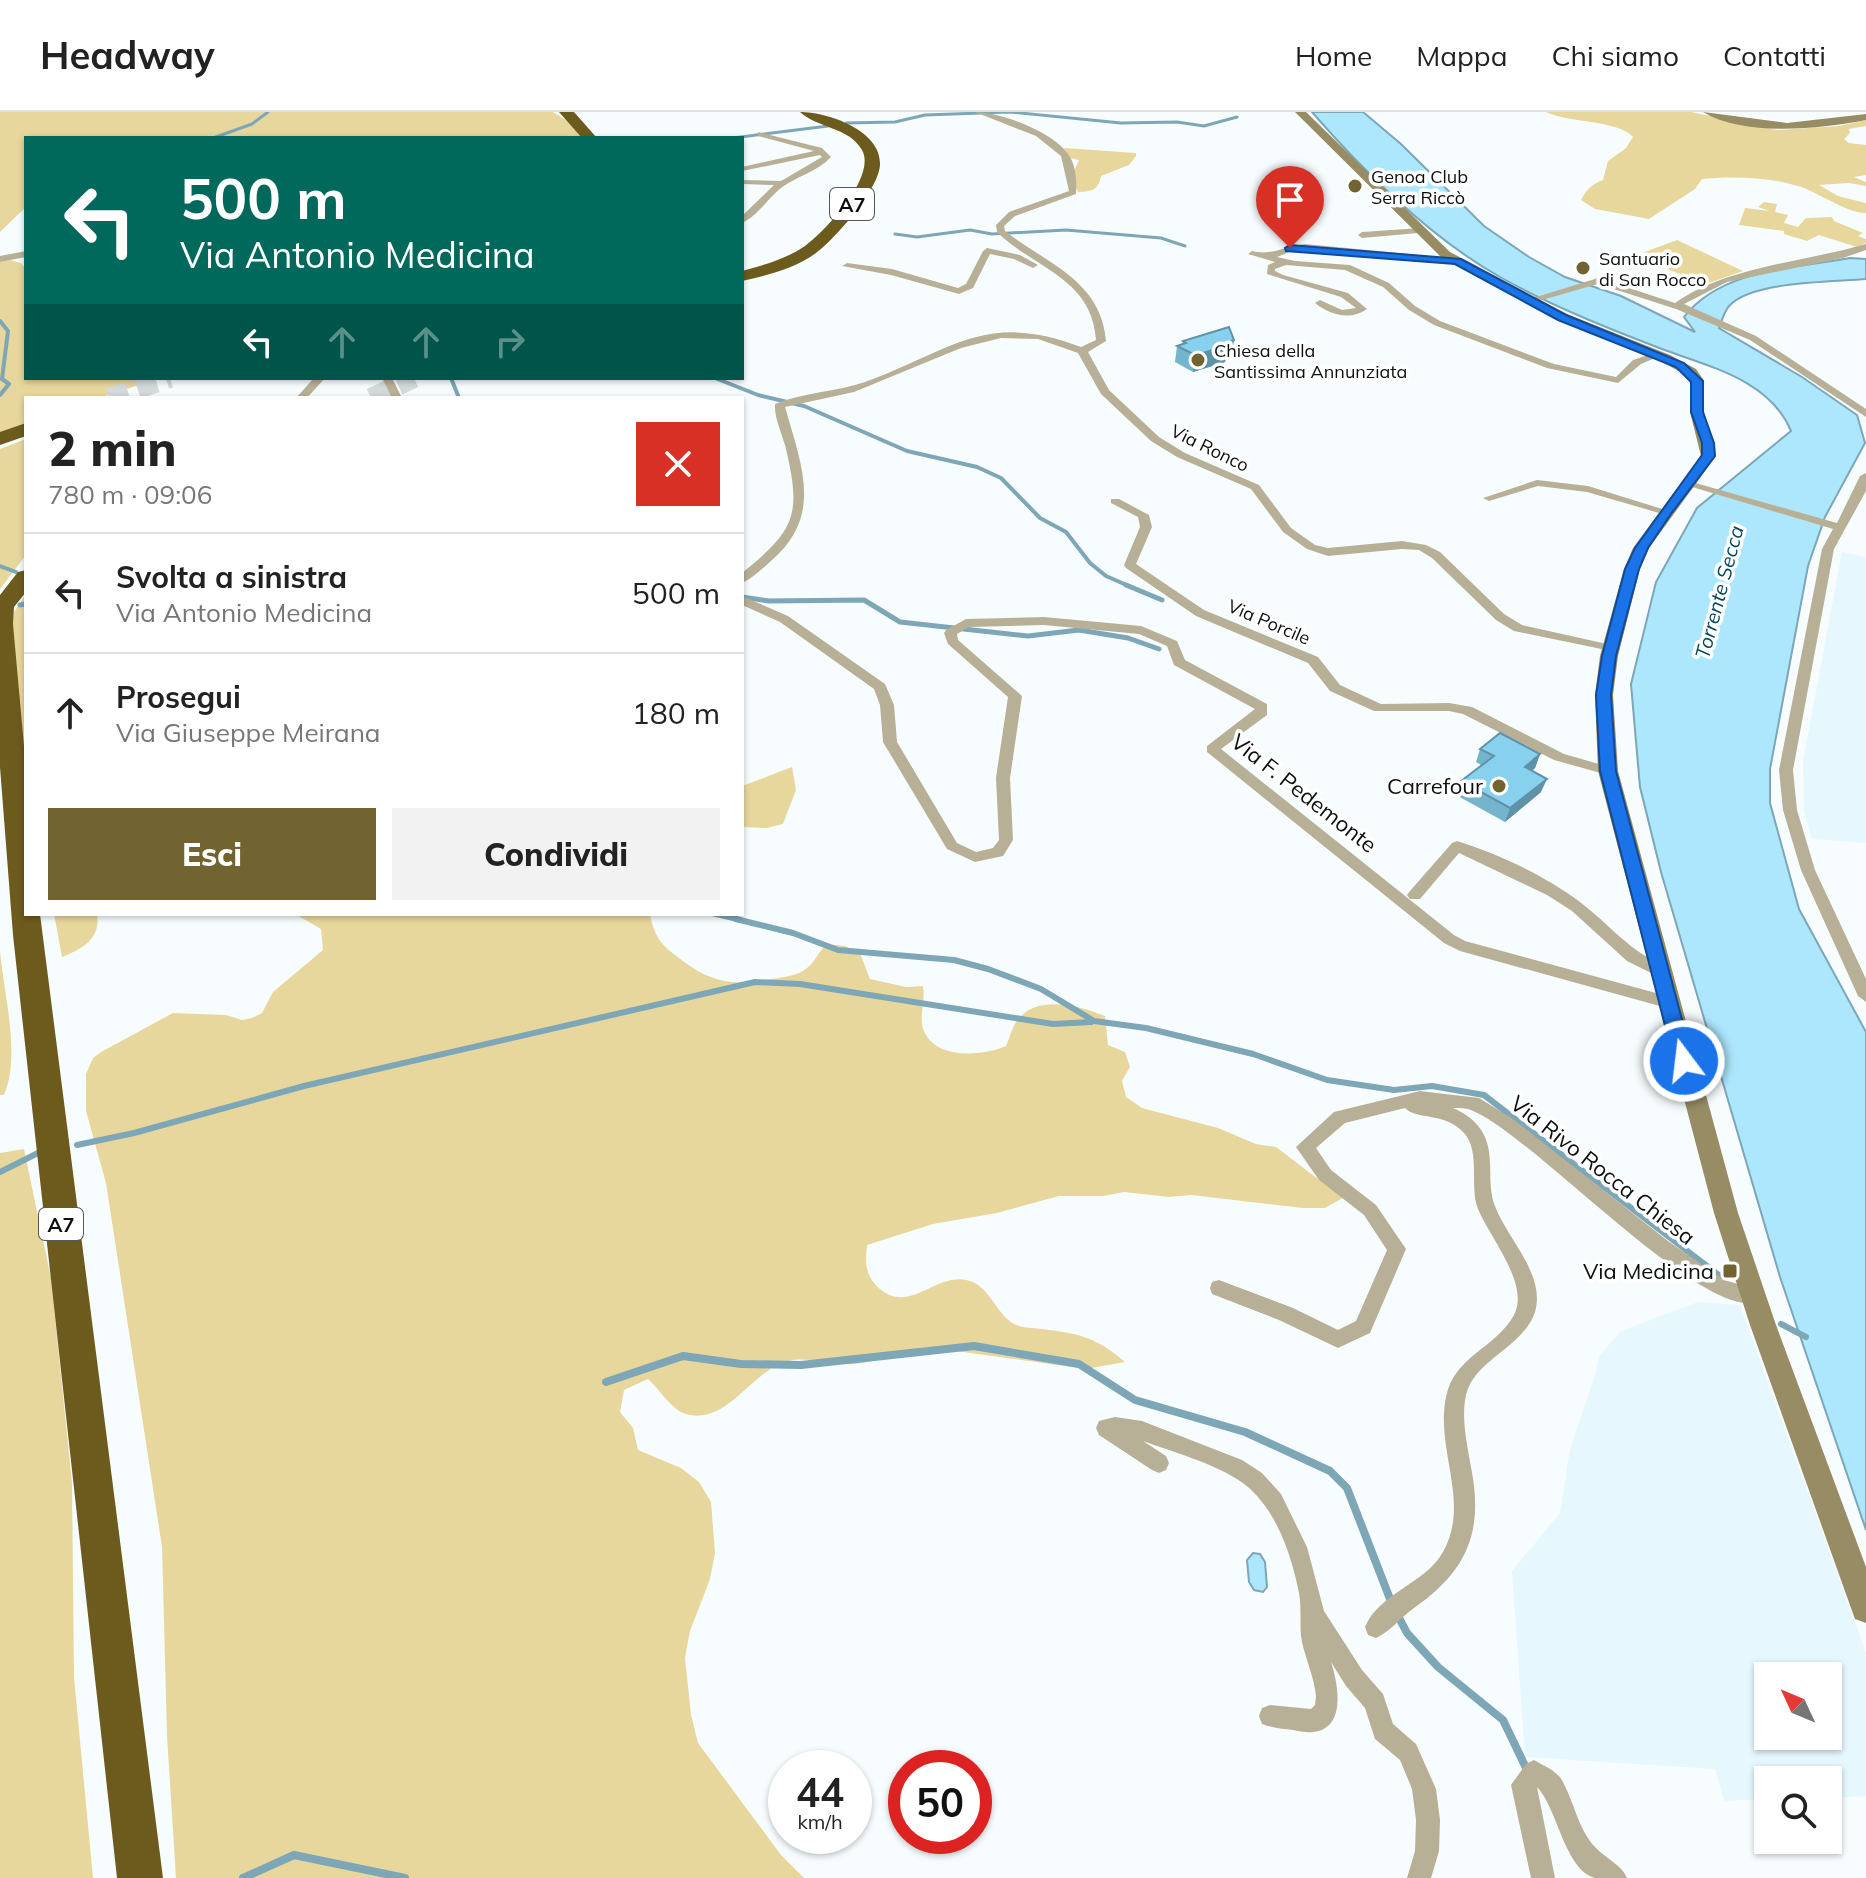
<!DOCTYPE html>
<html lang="it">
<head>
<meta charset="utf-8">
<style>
  :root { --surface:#fff; --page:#f2f2f2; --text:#222; --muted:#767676; --line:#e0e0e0; --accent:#726431 }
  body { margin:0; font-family:Mulish,sans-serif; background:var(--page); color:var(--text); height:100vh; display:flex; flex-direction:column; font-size:30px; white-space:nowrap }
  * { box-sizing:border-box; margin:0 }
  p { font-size:26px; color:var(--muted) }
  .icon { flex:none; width:44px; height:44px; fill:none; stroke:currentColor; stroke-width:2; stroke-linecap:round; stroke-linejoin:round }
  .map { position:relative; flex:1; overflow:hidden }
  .side { position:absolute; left:24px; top:284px; width:720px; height:520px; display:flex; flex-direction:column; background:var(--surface); border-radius:0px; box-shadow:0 2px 6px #0004 }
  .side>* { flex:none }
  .top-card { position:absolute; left:24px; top:24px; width:720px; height:244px; border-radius:0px; box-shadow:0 2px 6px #0004; background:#00695c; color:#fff; overflow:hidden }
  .needle { width:52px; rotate:314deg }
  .tools { position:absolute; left:1754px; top:1550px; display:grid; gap:16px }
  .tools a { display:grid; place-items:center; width:88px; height:88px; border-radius:0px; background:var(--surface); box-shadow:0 2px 6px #0004; font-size:40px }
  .speed { position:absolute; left:768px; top:1638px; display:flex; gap:16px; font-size:40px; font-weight:700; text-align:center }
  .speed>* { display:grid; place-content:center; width:104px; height:104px; border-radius:50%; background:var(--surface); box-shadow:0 2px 6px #0004; line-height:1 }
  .speed small { font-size:20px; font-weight:400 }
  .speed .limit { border:12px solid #d22; background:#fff; color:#111 }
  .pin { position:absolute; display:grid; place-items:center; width:68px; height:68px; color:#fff; margin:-82px -34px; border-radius:50% 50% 50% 0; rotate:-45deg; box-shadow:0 0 8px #0007 }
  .pin .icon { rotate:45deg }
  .me { position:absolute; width:88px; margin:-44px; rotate:345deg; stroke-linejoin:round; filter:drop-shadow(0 0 6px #0008) }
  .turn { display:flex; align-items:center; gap:28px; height:168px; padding:0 24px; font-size:36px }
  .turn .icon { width:104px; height:104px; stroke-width:2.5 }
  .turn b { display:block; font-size:56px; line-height:68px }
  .lanes { display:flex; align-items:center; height:76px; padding:0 24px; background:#0003; justify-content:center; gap:40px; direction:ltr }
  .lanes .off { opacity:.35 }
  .round { display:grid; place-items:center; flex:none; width:84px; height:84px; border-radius:0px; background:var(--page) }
  .overview { display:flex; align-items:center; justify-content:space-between; height:136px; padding:0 24px }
  h1 { font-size:48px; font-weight:800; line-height:60px }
  .action { display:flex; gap:16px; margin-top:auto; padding:16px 24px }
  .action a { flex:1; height:92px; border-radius:0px; background:var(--accent); color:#fff; font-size:32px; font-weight:800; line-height:92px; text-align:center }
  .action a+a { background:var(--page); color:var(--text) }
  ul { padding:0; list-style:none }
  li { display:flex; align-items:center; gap:24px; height:120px; padding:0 24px; border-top:2px solid var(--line) }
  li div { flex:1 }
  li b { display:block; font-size:30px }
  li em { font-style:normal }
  header { display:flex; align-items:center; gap:48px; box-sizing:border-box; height:112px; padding:0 40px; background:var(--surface); border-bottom:2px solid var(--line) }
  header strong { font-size:38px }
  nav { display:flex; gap:44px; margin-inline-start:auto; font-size:28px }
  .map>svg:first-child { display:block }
</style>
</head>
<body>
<header>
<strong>Headway</strong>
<nav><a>Home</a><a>Mappa</a><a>Chi siamo</a><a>Contatti</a></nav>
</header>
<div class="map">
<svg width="1866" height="1766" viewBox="0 0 1866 1766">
  <rect width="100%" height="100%" fill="#f7fdff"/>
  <g fill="#e6f7fe" fill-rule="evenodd">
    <polygon points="1842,440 1866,445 1866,731 1812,727 1804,699 1803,649"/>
    <path d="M1698 1190 1740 1193 1866 1541V1684L1828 1686V1668H1768V1687L1724 1689 1715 1657 1525 1645 1512 1459 1560 1401 1570 1337 1595 1264 1599 1244 1621 1219ZM1768 1564H1828V1624H1768Z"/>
  </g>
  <g fill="#e8d79d">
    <polygon points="0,0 553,0 569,10 583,26 26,26 26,95 0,120"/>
    <path d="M1546 0H1691L1777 18 1839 14 1866 8V14L1849 17 1850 21 1844 27 1849 31 1866 33V63L1854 65 1866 70V74L1849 71 1819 73 1838 84 1866 91V101C1848 102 1816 79 1798 74 1769 65 1732 64 1702 67L1695 77 1649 107 1595 97 1581 88C1586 78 1592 72 1603 68L1608 49 1626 36 1633 25C1618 8 1569 11 1546 0Z"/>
    <path d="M1064 36 1136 41V44L1129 53 1101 64C1098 79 1092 79 1078 80L1072 64 1079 48 1070 46Z"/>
    <polygon points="1764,90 1777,92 1775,100 1788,103 1784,111 1798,115 1806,106 1832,105 1834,109 1863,121 1858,124 1866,127 1866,131 1857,135 1819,123 1807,129 1784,122 1784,119 1739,113 1745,96 1770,99 1758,95"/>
    <polygon points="1677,128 1743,159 1706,172 1662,155 1642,141"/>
    <polygon points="10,148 21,151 26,157 26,266 161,266 98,286 26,286 26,311 0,322 0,150"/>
    <polygon points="26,327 26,443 0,477 0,337"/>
    <polygon points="26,482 26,659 10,534 14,500"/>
    <polygon points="792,655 796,678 783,712 767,716 742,715 742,674"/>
    <path d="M54 802H97C101 826 83 837 62 845Z"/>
    <path d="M241 802H650C654 824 661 833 679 846 711 871 732 874 772 867 783 865 798 864 807 856 815 850 819 839 827 832L845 834 860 841 870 867 906 875 923 874C926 889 918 905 924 919 936 948 983 944 1006 934 1010 925 1013 912 1020 905 1041 883 1080 894 1105 904L1108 933 1125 940 1130 955 1122 969 1126 985 1142 996 1218 1016 1256 1032 1276 1035 1343 1086 1325 1096H1303L1191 1083 1169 1085 1124 1080 1103 1084H1059L997 1101 933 1112 867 1133C865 1151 865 1164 880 1177 911 1203 937 1158 970 1169 992 1176 997 1207 1019 1214 1026 1216 1035 1216 1043 1217 1080 1222 1096 1225 1125 1250L1086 1257 927 1235C902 1239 879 1250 855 1252 832 1254 811 1244 788 1249 752 1257 726 1317 683 1301 671 1296 658 1276 648 1267L624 1278 620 1300 633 1316 638 1338 681 1356 699 1370 711 1390 715 1441 710 1467 690 1519 685 1546 691 1603 698 1631 781 1743 804 1766H176L167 1624 162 1435 106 1071 86 999V962L93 946 101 940 173 901 226 903 242 908 252 906 262 901 273 880 323 838 321 817 295 802Z"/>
    <path d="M0 839C4 883 21 944 4 983H0Z"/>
    <polygon points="24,1037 51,1166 72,1371 74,1565 93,1766 0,1766 0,1041"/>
  </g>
  <g fill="#ade7fe" stroke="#7da6b7" stroke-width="2">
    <path d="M1312 0H1363L1401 32 1484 114 1529 145 1565 165 1621 184 1695 220 1684 205C1721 157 1795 156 1850 146L1866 147V167C1832 170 1753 169 1730 193 1724 199 1722 208 1719 216L1802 265 1857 303 1865 331 1825 405 1808 454 1770 657V691L1799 797 1866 920V1418L1780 1165 1661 760 1640 675 1631 572 1656 470 1697 396 1791 319C1770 268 1710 255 1662 237 1607 216 1552 194 1500 165 1429 125 1365 61 1312 0Z"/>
    <polygon points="1253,1441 1260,1442 1265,1450 1267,1475 1263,1480 1254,1478 1249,1470 1247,1448"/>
  </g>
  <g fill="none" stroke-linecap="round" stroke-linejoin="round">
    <g stroke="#7da6b7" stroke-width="3">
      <polyline points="846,11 895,10 925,3 1010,0 1121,11 1177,10 1204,14 1237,5"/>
      <polyline points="213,26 252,12 268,0"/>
      <polyline points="733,26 828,14"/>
      <polyline points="895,122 917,125 970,118 992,122 1066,118 1161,126 1185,134"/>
    </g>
    <g stroke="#7da6b7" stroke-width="4">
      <polyline points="0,209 8,219 2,267 9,272 0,283"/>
      <polyline points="451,266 459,286"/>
      <polyline points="715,266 758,283 804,294 907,339 977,355 1001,366 1040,406 1066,420 1090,451 1106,464 1131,475"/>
      <polyline points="0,454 16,460"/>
    </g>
    <g stroke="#7da6b7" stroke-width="5">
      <polyline points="1126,473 1162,488"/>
      <polyline points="742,485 769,489 864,488 900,510 1028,524 1079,518 1128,526 1159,537"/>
      <polyline points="20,493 26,492"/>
      <polyline points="714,802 744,809"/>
    </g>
    <g stroke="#7da6b7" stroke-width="6">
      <polyline points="736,807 793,821 838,838 954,848 988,857 1041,877 1094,909 1146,916 1253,942 1327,968 1394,978 1432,974 1484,983 1720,1164"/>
      <polyline points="77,1033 134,1021 304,974 755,870 800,872 1053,912 1091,910"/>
      <polyline points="0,1060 38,1041"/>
      <polyline points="1781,1212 1806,1225"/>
    </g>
    <g stroke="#7da6b7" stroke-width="8">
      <polyline points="606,1270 683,1244 741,1252 801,1253 974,1234 1079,1252 1135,1288 1245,1320 1330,1359 1347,1376 1392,1492"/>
      <polyline points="1397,1502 1407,1521 1438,1555 1503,1608 1528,1660"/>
      <polyline points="243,1766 294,1743 405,1766"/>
    </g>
    <g stroke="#d4d9db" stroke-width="20" stroke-dasharray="20 10" stroke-linecap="butt">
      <polyline points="109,286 170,266"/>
      <polyline points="371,286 414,266"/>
    </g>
    <g fill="#b8b096" fill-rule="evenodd">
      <path d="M975 0C1001 0 1057 21 1070 45 1076 55 1077 71 1076 82L1015 104 1004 114 1005 119C1047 152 1101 168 1106 229L1088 240 1109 278 1159 325 1185 341 1259 373 1291 416 1315 433 1328 436 1402 429 1426 433 1440 440 1504 502 1522 513 1616 534V540L1514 519 1496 508 1432 446 1419 438 1402 437 1328 444 1307 437 1283 420 1251 377 1177 345 1151 329 1101 282 1078 241 1038 227 1001 226 961 236 854 280 785 295C801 352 824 403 772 448 763 456 753 466 742 471V461C796 417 802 403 785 333 781 320 774 304 775 292 804 280 836 280 865 270 951 239 985 198 1081 235L1096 228C1092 166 1035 157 997 120L996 113 1009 100 1069 79 1061 44 1036 24Z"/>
      <path d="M758 20 822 36 831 45C817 60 797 64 781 76 767 87 759 103 742 111V104L774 73 742 72V68L781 69 822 45 820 43 742 59V55L814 39 758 24Z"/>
      <polygon points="1421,116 1422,118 1418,121 1362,126 1358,123 1362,120"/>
      <path d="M1305 132 1461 147 1462 149 1458 152 1305 138 1292 139 1277 145 1295 149 1350 153 1389 171 1415 194 1440 209 1554 252 1616 265 1633 248 1657 240 1662 243 1641 252 1618 271 1547 256 1434 213 1409 198 1383 175 1345 158 1286 153 1275 157V159L1283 163 1348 181 1367 197C1350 209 1330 203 1315 191L1320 188 1342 198 1356 196 1341 185 1267 162 1268 153 1275 150 1248 142 1252 139C1273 144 1284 134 1305 132Z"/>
      <path d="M1866 132V138L1843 146 1727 170 1684 192 1756 224 1866 297V305L1750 228 1676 197 1598 172 1528 192 1523 189 1598 166 1675 191C1727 154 1805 150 1866 132Z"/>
      <polygon points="987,136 1020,143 1038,153 1033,156 1014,147 990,142 973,176 959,182 891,163 842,154 847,151 892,157 958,176 966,172 983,139"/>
      <polygon points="26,139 26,145 0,150 0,144"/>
      <polygon points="314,266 325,266 307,286 296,286"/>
      <polygon points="382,266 392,266 402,286 392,286"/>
      <polygon points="1866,361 1866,379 1834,437 1793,658 1797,698 1815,758 1866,867 1866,890 1858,884 1801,758 1783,698 1779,658 1822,437 1833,417 1682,372 1692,370 1837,411 1860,364"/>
      <polygon points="1537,368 1588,374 1672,400 1666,403 1587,380 1538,374 1489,389 1483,386"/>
      <polygon points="1111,387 1119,387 1149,403 1152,415 1136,452 1204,498 1318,545 1340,573 1381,592 1449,591 1472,595 1564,642 1613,656 1615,659 1608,663 1554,648 1463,602 1449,599 1374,599 1330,579 1308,551 1196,504 1126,456 1124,453 1140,415 1138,405 1111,391"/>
      <polygon points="742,484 788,504 885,572 894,593 897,630 957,731 976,740 993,736 999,728 996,666 1008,585 948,532 944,521 946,518 966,507 1044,505 1141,514 1177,529 1185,548 1267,592 1267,603 1221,637 1454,823 1465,829 1667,884 1675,890 1667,896 1460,839 1444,831 1207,640 1207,634 1255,597 1174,553 1167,534 1139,522 1044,513 969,515 957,522 958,528 1022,584 1010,666 1013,728 1003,744 975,750 947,737 883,630 880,593 874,577 780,510 742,493"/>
      <path d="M1457 729C1499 742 1545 764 1580 790 1609 812 1630 840 1665 854L1667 858 1665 862H1653L1627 849 1572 799 1547 783 1459 741 1420 787H1410L1407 783 1410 779 1452 731Z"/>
      <path d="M1420 979 1479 986 1513 1007 1668 1129 1724 1168 1759 1178 1761 1184 1759 1190C1702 1210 1532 1022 1471 998 1466 996 1458 996 1453 996 1466 1002 1477 1009 1484 1023 1495 1045 1486 1071 1495 1094 1507 1127 1546 1162 1535 1200 1523 1236 1475 1247 1466 1283 1461 1306 1467 1332 1471 1355 1484 1420 1467 1459 1414 1496 1401 1505 1390 1520 1376 1526L1368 1523 1365 1515C1379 1481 1425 1472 1443 1440 1471 1390 1435 1338 1446 1285 1454 1244 1496 1236 1514 1203 1530 1172 1490 1126 1478 1097 1469 1074 1481 1040 1464 1021 1446 1000 1416 1008 1405 996L1345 1011 1316 1036 1331 1058 1376 1093 1406 1137 1370 1221 1338 1236 1279 1208 1212 1182 1210 1176 1212 1170 1219 1168 1293 1196 1338 1218 1356 1209 1387 1138 1364 1103 1319 1068 1296 1035 1334 1000Z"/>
      <path d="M1115 1305 1142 1309 1242 1348 1262 1361 1281 1382 1307 1435 1324 1499 1362 1558 1383 1582 1393 1612 1416 1632 1436 1677 1440 1708 1439 1739 1431 1766H1407L1415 1739 1416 1708 1412 1677 1400 1648 1375 1627 1365 1596 1346 1574 1331 1550C1338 1571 1347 1617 1313 1620 1307 1621 1299 1619 1293 1618 1283 1617 1272 1616 1262 1612L1259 1604 1262 1596 1270 1593 1311 1597 1315 1593 1316 1584C1314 1565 1306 1548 1302 1530 1299 1516 1302 1498 1299 1481 1291 1441 1275 1393 1240 1369 1213 1351 1173 1340 1143 1329L1166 1344 1169 1351 1166 1358 1159 1361 1152 1358 1099 1323 1096 1316 1099 1309Z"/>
      <path d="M1534 1648 1552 1658 1560 1665C1574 1687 1577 1716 1595 1735 1605 1746 1621 1752 1627 1766 1618 1766 1604 1766 1595 1766 1564 1757 1558 1697 1537 1675L1555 1766H1531L1511 1673 1526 1652Z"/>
    </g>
    <g fill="#978c64" fill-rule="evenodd">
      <polygon points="1295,0 1306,0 1450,140 1567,202 1670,243 1696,257 1704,269 1704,300 1716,344 1649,436 1640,457 1618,544 1613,583 1618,659 1738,1101 1776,1213 1866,1455 1866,1511 1855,1507 1851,1496 1750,1213 1714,1101 1598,659 1595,583 1600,544 1624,457 1633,436 1701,344 1690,300 1690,269 1686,263 1660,249 1557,208 1442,146"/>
      <path d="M1703 0 1787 11 1866 2V8C1820 17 1744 25 1703 0Z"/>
    </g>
    <g fill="#6c5b1c" fill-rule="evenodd">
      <polygon points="559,0 574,0 597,26 582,26"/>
      <path d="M800 0C827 0 881 18 880 52 880 76 835 127 816 141 794 157 768 163 742 169V159C764 153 786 147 805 134 825 119 877 65 862 38 849 15 817 16 800 0Z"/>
      <polygon points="26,311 26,324 0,333 0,320"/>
      <polygon points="26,458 26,480 14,495 13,512 26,656 26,802 40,802 163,1766 117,1766 13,823 0,655 0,483 18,460"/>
    </g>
  </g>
  <g fill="#75b4cd">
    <polygon points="1183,229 1231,244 1226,246 1225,250 1193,260 1175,250 1177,234 1182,232"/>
    <polygon points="1480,637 1540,642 1535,656 1532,659 1541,680 1505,710 1456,683 1461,669 1481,653 1476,650"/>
  </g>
  <g fill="#5f92a7">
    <polygon points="1234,228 1231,244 1226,246 1225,250 1193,260 1195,243"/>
    <polygon points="1540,642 1535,656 1520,668 1525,655"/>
    <polygon points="1547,667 1541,680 1505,710 1510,696"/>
  </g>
  <g fill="#88d1ee" stroke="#5f92a7" stroke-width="2">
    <polygon points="1229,215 1234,228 1224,232 1228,234 1195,243 1177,234 1186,231 1183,229"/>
    <polygon points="1500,621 1540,642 1525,655 1547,667 1510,696 1461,669 1494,644 1480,637"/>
  </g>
  <polygon fill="#1a73e8" stroke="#114b97" stroke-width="2" points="1290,133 1461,147 1566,203 1684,251 1703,269 1703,300 1714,331 1715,344 1671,402 1648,436 1639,457 1616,544 1611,583 1616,659 1693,949 1690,954 1677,954 1674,949 1600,659 1596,583 1602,544 1625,457 1635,436 1702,343 1702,331 1691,300 1691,270 1676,255 1558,208 1455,152 1286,139 1285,136"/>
  <g fill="#726431" stroke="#fff" stroke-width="3">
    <circle cx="1355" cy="74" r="8"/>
    <circle cx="1583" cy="156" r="8"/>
    <circle cx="1198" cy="248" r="8"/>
    <circle cx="1499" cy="674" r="8"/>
    <rect x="1722" y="1151" width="16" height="16" rx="4"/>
  </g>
  <g text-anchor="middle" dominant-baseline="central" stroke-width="7" stroke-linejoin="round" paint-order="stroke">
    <g font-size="18" fill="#0c0f10" stroke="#fff" text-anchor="start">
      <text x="1371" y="64">Genoa Club<tspan x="1371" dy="21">Serra Riccò</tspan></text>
      <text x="1599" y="146">Santuario<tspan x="1599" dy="21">di San Rocco</tspan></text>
      <text x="1214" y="238">Chiesa della<tspan x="1214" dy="21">Santissima Annunziata</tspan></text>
    </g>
    <g font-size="18" fill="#0c0f10" stroke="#fff">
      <text transform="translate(1210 336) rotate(26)">Via Ronco</text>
      <text transform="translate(1269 510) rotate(23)">Via Porcile</text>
    </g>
    <g fill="#fff" stroke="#555758" stroke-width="2">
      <rect x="830" y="76" width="44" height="32" rx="6"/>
      <rect x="39" y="1096" width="44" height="32" rx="6"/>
    </g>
    <g font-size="20" font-weight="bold" fill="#0c0f10">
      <text x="852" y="92">A7</text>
      <text x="61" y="1112">A7</text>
    </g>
    <g font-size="20" font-style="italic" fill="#05475a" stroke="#fff">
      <text transform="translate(1719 480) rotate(-75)">Torrente Secca</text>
    </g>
    <g font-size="22" fill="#0c0f10" stroke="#fff" text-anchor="end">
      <text x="1483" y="674">Carrefour</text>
      <text x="1714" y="1159">Via Medicina</text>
    </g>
    <g font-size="22" fill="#0c0f10" stroke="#fff">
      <text transform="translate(1304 681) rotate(38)">Via F. Pedemonte</text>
      <text transform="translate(1603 1058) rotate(38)">Via Rivo Rocca Chiesa</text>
    </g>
  </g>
</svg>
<div class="tools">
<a><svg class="needle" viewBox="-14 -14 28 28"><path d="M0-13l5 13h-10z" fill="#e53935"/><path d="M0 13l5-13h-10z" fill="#767676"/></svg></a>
<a><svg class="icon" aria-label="search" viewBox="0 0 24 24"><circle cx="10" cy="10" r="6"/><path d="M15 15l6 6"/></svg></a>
</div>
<div class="speed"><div>44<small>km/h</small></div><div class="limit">50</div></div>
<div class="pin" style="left:1290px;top:136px;background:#d93025"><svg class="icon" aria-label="arrive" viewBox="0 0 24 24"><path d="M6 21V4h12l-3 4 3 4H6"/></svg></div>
<svg class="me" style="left:1684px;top:949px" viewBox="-20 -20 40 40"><circle r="17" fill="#1a73e8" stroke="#fff" stroke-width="3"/><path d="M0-11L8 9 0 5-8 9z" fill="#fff"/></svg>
<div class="top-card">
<div class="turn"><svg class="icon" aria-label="left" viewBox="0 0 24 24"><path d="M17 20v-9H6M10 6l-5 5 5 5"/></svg><div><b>500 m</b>Via Antonio Medicina</div></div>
<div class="lanes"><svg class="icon" aria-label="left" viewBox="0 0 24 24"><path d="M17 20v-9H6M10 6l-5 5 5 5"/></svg><svg class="icon off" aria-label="ahead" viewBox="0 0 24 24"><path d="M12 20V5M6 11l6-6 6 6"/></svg><svg class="icon off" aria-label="ahead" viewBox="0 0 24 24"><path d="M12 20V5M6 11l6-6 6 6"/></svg><svg class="icon off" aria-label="right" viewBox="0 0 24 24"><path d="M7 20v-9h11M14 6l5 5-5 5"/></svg></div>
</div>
<section class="side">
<div class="overview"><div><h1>2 min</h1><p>780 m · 09:06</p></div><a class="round" style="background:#d93025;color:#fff"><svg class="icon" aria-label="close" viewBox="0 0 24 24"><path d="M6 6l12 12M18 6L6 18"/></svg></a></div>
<ul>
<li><svg class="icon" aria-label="left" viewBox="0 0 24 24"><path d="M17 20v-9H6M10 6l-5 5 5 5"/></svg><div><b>Svolta a sinistra</b><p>Via Antonio Medicina</p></div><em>500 m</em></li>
<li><svg class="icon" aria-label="ahead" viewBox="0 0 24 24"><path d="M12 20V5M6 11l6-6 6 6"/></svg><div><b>Prosegui</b><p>Via Giuseppe Meirana</p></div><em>180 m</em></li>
</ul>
<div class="action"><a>Esci</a><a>Condividi</a></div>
</section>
</div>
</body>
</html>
